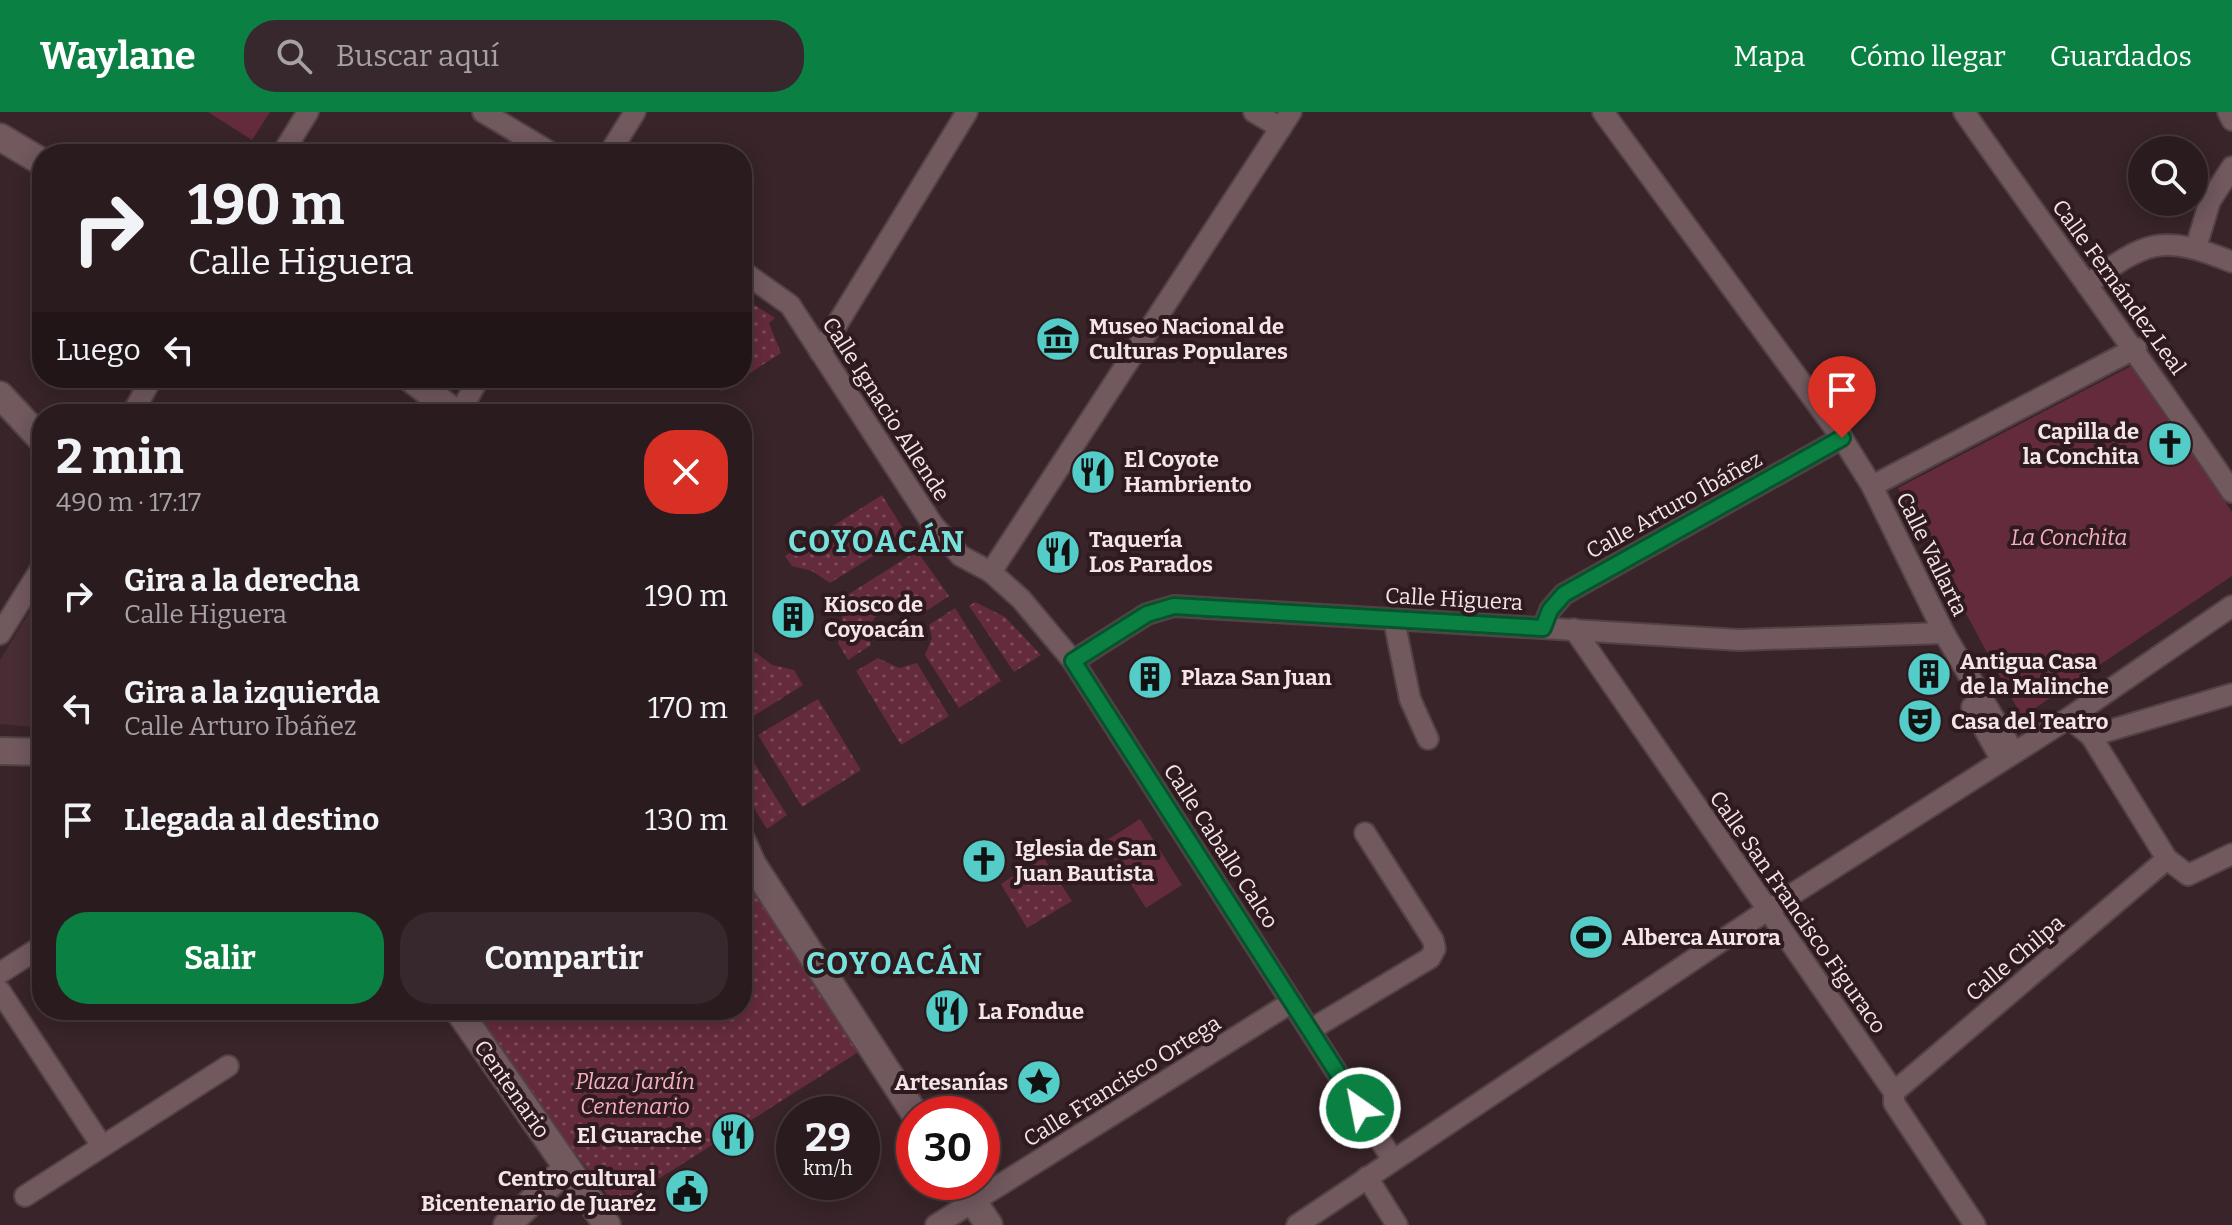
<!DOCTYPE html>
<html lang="es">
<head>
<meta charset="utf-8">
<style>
  :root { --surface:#2a1b1f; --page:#36282c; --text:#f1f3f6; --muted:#a5a1a4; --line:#46393d; --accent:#0b8043 }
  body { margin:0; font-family:Bitter,serif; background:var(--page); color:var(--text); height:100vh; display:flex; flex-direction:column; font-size:30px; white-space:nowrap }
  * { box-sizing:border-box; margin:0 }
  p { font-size:26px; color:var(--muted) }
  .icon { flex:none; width:44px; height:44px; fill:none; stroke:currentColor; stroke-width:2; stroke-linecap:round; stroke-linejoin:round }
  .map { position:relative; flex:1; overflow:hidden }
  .side { position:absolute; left:32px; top:292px; width:720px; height:616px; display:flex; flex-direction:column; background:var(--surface); border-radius:32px; box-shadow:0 4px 20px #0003,0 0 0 2px var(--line) }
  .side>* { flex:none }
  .banner { position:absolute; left:32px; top:32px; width:720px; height:244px; border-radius:32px; box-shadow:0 4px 20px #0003,0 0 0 2px var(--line); background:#2a1b1f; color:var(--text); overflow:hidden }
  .fabs { position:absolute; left:2128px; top:24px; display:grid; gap:16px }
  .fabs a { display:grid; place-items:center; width:80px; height:80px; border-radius:50%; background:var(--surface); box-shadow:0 4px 20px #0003,0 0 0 2px var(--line); font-size:40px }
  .speed { position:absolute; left:776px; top:984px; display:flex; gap:16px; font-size:40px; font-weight:700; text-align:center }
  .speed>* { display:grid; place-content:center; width:104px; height:104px; border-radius:50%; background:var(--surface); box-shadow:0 4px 20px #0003,0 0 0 2px var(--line); line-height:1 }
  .speed small { font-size:20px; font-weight:400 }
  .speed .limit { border:12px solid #d22; background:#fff; color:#111 }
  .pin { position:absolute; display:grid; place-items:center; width:68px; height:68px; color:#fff; margin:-82px -34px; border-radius:50% 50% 50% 0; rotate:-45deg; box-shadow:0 0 8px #0007 }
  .pin .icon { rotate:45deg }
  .me { position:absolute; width:88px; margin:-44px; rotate:327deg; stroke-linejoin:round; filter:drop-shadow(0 0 6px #0008) }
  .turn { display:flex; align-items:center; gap:28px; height:168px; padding:0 24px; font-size:36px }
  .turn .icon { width:104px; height:104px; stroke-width:2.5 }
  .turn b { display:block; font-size:56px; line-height:68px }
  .then { display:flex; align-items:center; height:76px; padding:0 24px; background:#0003; gap:16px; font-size:30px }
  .round { display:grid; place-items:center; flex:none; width:84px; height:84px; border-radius:32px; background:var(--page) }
  .headline { display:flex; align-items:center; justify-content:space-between; height:136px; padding:0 24px }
  h1 { font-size:48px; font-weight:700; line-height:60px }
  .button { display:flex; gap:16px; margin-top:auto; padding:16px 24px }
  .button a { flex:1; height:92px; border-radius:32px; background:var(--accent); color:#fff; font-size:32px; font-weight:700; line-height:92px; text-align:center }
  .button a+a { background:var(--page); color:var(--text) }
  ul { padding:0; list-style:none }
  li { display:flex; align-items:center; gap:24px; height:112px; padding:0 24px }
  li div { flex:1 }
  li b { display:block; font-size:30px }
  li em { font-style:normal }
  header { display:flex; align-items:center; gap:48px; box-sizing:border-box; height:112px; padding:0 40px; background:var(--accent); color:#fff }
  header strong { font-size:38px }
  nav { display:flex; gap:44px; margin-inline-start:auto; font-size:28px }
  .search { width:560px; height:72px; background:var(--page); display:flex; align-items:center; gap:20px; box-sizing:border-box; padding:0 28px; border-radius:32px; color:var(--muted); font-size:30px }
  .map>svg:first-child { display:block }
</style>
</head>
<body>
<header>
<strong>Waylane</strong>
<div class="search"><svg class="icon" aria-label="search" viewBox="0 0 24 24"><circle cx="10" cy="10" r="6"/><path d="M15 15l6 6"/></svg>Buscar aquí</div>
<nav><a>Mapa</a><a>Cómo llegar</a><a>Guardados</a></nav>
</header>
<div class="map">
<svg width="2232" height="1113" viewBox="0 0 2232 1113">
  <defs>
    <pattern id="grass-dots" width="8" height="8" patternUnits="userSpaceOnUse" patternTransform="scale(2)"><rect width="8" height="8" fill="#642b3c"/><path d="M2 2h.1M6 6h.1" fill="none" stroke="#7b4a58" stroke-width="1.8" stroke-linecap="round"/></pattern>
  </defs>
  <rect width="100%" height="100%" fill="#382429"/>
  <polygon fill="#482d34" points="42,479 42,616 0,612 0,548"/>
  <g fill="url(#grass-dots)">
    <polygon points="742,185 775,206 769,211 781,241 722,279 699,266 742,266"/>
    <polygon points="882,383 907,423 830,471 812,459 792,454 785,444"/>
    <path d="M917 439 949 484 923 501C897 487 861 499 871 533L848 548 838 531 843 514 841 487Z"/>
    <polygon points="975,490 1005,505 1041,543 1014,560 969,494"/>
    <polygon points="955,496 1001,569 959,596 925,543 932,526 929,513"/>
    <polygon points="755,540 772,553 794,558 803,573 747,608 742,599 742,548"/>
    <polygon points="878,546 899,556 917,551 949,604 901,633 856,559"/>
    <polygon points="818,587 861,658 802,695 758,623"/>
    <polygon points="743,633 787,703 767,717 742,677"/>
    <polygon points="1043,745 1072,789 1027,816 1001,772"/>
    <polygon points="742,757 860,939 616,1094 468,902 474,898 742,898"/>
  </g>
  <g fill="#642b3c">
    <polygon points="208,0 270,0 252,28"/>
    <polygon points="2133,253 2232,400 2232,464 2022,605 1898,376"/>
    <polygon points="1140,707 1182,773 1146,796 1104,730"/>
  </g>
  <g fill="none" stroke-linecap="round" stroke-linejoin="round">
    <g stroke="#524145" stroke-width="24">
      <g id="minor">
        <polyline points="483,0 553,42"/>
        <polyline points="1254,0 1281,16"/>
        <polyline points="1603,0 1842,326 1872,374 1944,521 2013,639"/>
        <path d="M1964 0C2053 127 2145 251 2232 380"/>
        <polyline points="2228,0 2232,8"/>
        <polyline points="282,42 308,0"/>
        <polyline points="609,42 635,0"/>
        <polyline points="2196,135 2210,89 2232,55"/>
        <polyline points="742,159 790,193 933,413 961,444 991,460 1021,487 1073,549 1393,1048"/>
        <path d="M2087 173C2145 129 2162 121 2232 150"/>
        <polyline points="820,240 967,0"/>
        <polyline points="132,302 152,266"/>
        <polyline points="459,302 479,266"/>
        <polyline points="1872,374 2136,236"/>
        <polyline points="991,460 1291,0"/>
        <polyline points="1394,508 1410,587 1428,627"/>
        <polyline points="1543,516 1550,498 1564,482 1842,326"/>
        <polyline points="1574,517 1894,980 1894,991 1975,1113"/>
        <polyline points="0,522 42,455"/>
        <polyline points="1073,549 1147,502 1174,494 1739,528 1944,521"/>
        <polyline points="1972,595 2001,647"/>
        <polyline points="2069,606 2091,624 2167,747 2188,763 2232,742"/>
        <polyline points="2091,624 2232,582"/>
        <polyline points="0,861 42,834"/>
        <polyline points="0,879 102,1034"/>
        <polyline points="1310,918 1430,846 1435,837 1433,828 1365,721"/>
        <polyline points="1894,980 2167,747"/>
        <polyline points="1367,1065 1397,1113"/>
        <polyline points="25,1084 228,954"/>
        <polyline points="936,1113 1292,890"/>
        <polyline points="1297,1113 1766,799 2069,606 2232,494"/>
      </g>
    </g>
    <g stroke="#524145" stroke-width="30">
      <g id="tertiary">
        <polyline points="0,25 42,50"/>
        <polyline points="410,266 457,302"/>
        <polyline points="0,283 42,328"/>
        <polyline points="0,639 42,640"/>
        <polyline points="742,729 753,753 915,1002"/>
        <polyline points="458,898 607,1113"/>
        <polyline points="960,1070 989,1113"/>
        <polyline points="507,1113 567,1056"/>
      </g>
    </g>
    <use href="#minor" stroke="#71595e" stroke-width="20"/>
    <use href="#tertiary" stroke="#71595e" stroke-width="26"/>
  </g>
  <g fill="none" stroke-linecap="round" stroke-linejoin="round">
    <g stroke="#07532c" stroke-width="20">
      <polyline id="route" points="1360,996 1073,549 1147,502 1174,494 1543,516 1550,498 1564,482 1842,326"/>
    </g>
    <use href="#route" stroke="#0b8043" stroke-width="14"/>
  </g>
  <defs>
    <g id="museum-disc" transform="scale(2.3)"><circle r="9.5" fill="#54cdc8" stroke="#2e1a1f"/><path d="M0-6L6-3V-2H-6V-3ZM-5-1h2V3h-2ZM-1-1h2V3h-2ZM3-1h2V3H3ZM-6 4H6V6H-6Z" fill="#111"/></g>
    <g id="church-disc" transform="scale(2.3)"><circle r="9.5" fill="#54cdc8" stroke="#2e1a1f"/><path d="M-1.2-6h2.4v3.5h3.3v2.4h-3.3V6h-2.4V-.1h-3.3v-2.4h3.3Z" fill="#111"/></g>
    <g id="restaurant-disc" transform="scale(2.3)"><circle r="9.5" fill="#54cdc8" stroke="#2e1a1f"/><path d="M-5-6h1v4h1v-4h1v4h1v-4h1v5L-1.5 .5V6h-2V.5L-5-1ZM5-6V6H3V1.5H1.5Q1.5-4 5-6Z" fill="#111"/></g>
    <g id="building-disc" transform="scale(2.3)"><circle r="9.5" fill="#54cdc8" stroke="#2e1a1f"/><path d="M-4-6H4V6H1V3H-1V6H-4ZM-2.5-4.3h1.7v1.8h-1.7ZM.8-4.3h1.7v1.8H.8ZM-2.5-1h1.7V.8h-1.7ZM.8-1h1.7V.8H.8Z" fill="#111"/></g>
    <g id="theatre-disc" transform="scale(2.3)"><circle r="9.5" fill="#54cdc8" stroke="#2e1a1f"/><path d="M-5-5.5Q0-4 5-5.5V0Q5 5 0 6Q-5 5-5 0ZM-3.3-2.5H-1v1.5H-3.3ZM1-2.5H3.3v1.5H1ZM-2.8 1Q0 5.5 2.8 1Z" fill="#111"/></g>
    <g id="stadium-disc" transform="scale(2.3)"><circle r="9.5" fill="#54cdc8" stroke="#2e1a1f"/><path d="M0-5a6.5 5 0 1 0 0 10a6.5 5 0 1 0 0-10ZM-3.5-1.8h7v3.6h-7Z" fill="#111"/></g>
    <g id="sight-disc" transform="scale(2.3)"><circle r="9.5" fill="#54cdc8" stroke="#2e1a1f"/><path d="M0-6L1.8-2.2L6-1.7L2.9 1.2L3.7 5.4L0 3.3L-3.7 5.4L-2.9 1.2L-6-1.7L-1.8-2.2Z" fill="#111"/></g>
    <g id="civic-disc" transform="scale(2.3)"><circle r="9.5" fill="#54cdc8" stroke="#2e1a1f"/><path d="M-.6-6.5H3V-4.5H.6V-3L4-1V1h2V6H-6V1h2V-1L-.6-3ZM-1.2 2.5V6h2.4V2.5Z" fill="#111"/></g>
  </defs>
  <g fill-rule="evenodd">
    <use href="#museum-disc" x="1058" y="227"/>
    <use href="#church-disc" x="2170" y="332"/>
    <use href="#restaurant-disc" x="1093" y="360"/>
    <use href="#restaurant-disc" x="1058" y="440"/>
    <use href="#building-disc" x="793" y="505"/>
    <use href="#building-disc" x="1929" y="562"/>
    <use href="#building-disc" x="1150" y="565"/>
    <use href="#theatre-disc" x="1920" y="609"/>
    <use href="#church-disc" x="984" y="749"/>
    <use href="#stadium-disc" x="1591" y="825"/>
    <use href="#restaurant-disc" x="947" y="899"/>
    <use href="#sight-disc" x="1039" y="970"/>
    <use href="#restaurant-disc" x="733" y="1023"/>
    <use href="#civic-disc" x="687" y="1079"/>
  </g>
  <g text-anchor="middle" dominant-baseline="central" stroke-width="8" stroke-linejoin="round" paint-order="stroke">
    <g font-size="22" fill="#f3e5e8" stroke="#2e1a1f">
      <text transform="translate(2119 175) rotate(54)">Calle Fernández Leal</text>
      <text transform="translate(886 297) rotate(57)">Calle Ignacio Allende</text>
      <text transform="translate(1674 393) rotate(-29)">Calle Arturo Ibáñez</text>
      <text transform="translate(1932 442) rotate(64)">Calle Vallarta</text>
      <text transform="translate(1454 487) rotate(3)">Calle Higuera</text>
      <text transform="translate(1221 734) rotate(57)">Calle Caballo Calco</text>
      <text transform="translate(1798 800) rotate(55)">Calle San Francisco Figuraco</text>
      <text transform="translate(2015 846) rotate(-40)">Calle Chilpa</text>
      <text transform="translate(1122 969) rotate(-32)">Calle Francisco Ortega</text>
      <text transform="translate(512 977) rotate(55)">Centenario</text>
    </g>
    <g font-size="22" font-weight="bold" fill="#f3e5e8" stroke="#2e1a1f" text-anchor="start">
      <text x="1089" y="214">Museo Nacional de<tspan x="1089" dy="25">Culturas Populares</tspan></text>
      <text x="2139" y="319" text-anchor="end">Capilla de<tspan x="2139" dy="25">la Conchita</tspan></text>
      <text x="1124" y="347">El Coyote<tspan x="1124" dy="25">Hambriento</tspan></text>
      <text x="1089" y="427">Taquería<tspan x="1089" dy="25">Los Parados</tspan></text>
      <text x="824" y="492">Kiosco de<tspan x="824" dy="25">Coyoacán</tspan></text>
      <text x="1960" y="549">Antigua Casa<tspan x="1960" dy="25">de la Malinche</tspan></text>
      <text x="1181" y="565">Plaza San Juan</text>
      <text x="1951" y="609">Casa del Teatro</text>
      <text x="1015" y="736">Iglesia de San<tspan x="1015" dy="25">Juan Bautista</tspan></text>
      <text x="1622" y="825">Alberca Aurora</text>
      <text x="978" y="899">La Fondue</text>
      <text x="1008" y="970" text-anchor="end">Artesanías</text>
      <text x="702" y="1023" text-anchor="end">El Guarache</text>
      <text x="656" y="1066" text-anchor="end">Centro cultural<tspan x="656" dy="25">Bicentenario de Juaréz</tspan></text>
    </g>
    <g font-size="22" font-style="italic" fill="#f5afbf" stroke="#2e1a1f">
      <text x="2069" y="425">La Conchita</text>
      <text x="635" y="969">Plaza Jardín<tspan x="635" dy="25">Centenario</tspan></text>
    </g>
    <g font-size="30" font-weight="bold" letter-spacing="2" fill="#77e2dc" stroke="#2e1a1f">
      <text x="877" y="430">COYOACÁN</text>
      <text x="895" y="852">COYOACÁN</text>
    </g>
  </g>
</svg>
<div class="fabs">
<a><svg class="icon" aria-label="search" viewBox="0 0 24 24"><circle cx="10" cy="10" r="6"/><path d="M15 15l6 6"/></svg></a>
</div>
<div class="speed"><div>29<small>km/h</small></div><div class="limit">30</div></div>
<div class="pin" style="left:1842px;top:326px;background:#d93025"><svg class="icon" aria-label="arrive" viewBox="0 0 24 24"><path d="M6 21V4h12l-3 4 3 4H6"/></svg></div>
<svg class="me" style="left:1360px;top:996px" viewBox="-20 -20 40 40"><circle r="17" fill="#0b8043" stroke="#fff" stroke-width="3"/><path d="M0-11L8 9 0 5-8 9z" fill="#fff"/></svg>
<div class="banner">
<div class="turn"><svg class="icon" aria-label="right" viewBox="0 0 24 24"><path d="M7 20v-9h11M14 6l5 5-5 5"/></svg><div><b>190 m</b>Calle Higuera</div></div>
<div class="then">Luego<svg class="icon" aria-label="left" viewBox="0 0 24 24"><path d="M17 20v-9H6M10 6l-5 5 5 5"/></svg></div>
</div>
<section class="side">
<div class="headline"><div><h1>2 min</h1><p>490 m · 17:17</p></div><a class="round" style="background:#d93025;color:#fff"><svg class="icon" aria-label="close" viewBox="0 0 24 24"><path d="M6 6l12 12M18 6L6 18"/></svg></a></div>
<ul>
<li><svg class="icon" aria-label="right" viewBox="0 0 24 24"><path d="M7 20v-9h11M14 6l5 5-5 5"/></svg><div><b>Gira a la derecha</b><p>Calle Higuera</p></div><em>190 m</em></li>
<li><svg class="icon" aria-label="left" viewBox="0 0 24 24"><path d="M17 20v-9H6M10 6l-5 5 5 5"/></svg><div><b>Gira a la izquierda</b><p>Calle Arturo Ibáñez</p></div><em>170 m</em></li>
<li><svg class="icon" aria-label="arrive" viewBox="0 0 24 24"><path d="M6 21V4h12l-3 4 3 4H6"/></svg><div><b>Llegada al destino</b></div><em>130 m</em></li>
</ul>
<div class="button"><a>Salir</a><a>Compartir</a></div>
</section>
</div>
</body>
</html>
